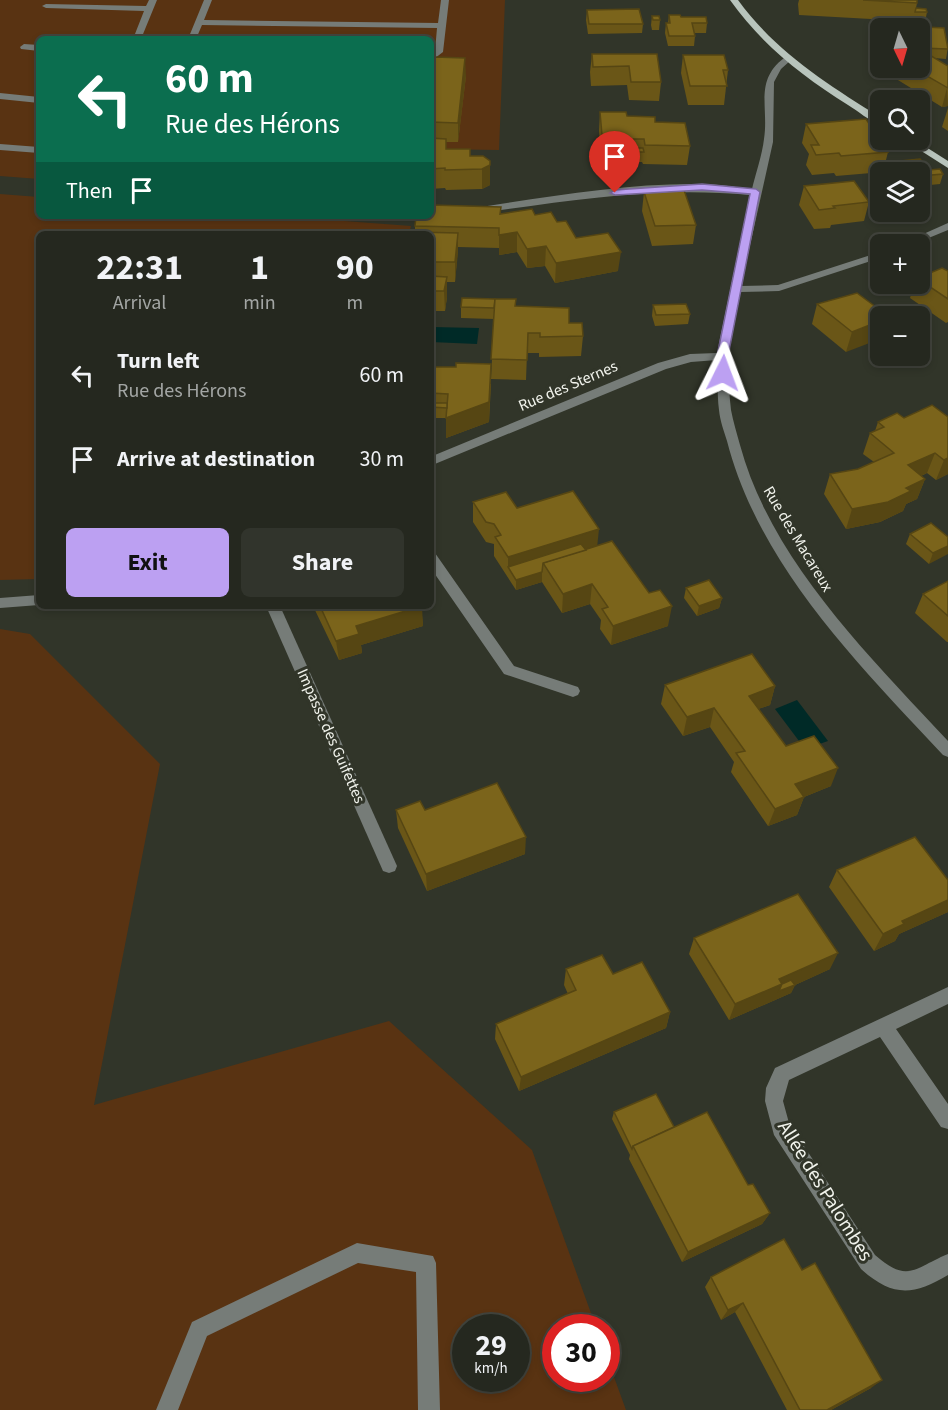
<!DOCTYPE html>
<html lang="en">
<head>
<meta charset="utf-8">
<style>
  :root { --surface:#25281f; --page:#31342c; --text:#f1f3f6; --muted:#a3a6a4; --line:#42443d; --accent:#bca0f2 }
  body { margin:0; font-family:"Source Sans 3",sans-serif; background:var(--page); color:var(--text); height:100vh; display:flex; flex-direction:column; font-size:22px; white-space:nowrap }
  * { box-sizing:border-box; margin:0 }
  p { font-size:20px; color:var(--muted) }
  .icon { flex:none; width:33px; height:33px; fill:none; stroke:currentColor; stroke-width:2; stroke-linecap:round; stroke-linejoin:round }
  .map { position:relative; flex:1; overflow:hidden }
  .drawer { position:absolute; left:36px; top:231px; width:398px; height:378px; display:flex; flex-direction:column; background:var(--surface); border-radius:9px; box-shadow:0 3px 9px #0003,0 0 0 2px var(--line) }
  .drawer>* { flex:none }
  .banner { position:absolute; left:36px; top:36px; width:398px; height:183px; border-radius:9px; box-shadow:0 3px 9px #0003,0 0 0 2px var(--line); background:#0b6e4f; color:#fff; overflow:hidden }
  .needle { width:39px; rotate:175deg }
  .buttons { position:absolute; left:870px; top:18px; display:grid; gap:12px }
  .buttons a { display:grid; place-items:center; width:60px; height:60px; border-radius:9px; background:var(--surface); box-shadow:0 3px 9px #0003,0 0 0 2px var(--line); font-size:30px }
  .speed { position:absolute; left:452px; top:1314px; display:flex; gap:12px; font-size:30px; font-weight:700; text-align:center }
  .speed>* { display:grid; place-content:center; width:78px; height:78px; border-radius:50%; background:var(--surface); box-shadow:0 3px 9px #0003,0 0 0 2px var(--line); line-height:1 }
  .speed small { font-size:15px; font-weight:400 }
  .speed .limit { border:9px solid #d22; background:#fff; color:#111 }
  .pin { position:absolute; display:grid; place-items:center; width:51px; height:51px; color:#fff; margin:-62px -26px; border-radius:50% 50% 50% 0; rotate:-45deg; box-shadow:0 0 6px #0007 }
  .pin .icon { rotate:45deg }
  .me { position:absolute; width:66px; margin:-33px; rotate:3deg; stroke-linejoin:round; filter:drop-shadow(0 0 4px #0008) }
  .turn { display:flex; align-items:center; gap:21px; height:126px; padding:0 30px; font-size:27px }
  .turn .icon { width:78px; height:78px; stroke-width:2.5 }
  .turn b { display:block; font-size:42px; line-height:51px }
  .then { display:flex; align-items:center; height:57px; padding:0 30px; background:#0003; gap:12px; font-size:22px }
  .eta { display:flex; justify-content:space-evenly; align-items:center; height:102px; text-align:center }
  .eta b { font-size:36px; font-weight:700; line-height:42px }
  .action { display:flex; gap:12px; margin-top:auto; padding:12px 30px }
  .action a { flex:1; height:69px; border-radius:9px; background:var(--accent); color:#111; font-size:24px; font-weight:700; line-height:69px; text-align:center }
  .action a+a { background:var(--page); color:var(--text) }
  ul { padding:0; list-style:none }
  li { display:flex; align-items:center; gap:18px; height:84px; padding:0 30px }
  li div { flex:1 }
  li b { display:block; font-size:22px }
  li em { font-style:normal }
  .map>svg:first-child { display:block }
</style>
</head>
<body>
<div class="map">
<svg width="948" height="1410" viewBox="0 0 948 1410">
  <rect width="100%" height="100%" fill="#313529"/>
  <g fill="#593312" fill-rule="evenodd">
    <polygon points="0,0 505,0 499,150 431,149 430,39 39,39 39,179 0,176"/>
    <polygon points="0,194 39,197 39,216 278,216 411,226 409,234 39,234 39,579 0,580"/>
    <path d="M0 629 30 634 160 764 94 1105 389 1021 532 1150 596 1327 555 1328V1378H606V1355L626 1410H0ZM465 1328H516V1378H465Z"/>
  </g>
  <g fill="#002a27">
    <polygon points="431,327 479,328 477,344 431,342"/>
    <polygon points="797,700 828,741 805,749 775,709"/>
  </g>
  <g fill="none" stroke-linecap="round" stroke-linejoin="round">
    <g fill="#767c78" fill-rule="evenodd">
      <polygon points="149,0 157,0 141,39 133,39 144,11 46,8 42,6 46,4 146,6"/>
      <polygon points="204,0 212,0 204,20 438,23 441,0 449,0 443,52 430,62 430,54 435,51 437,28 202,25 196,39 188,39"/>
      <polygon points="24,44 39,45 39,51 21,49 20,47"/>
      <path d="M784 58 791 60 781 69 774 82 773 142 741 286 778 285 880 252V258L779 291 740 292C737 312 731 331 729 351 727 369 729 391 731 410 733 421 737 434 740 445 771 560 869 656 948 741V757L943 755C858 664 759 565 727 441 724 431 720 421 719 410 717 394 718 377 717 360L691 362 666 369 430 466V457L658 363 690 354 717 353 750 195C658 186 572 200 481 213L476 210 481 207C553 196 628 183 701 184 718 184 735 187 752 189 756 172 762 156 764 139 769 107 754 81 784 58Z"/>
      <polygon points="0,93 39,97 39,103 0,99"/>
      <polygon points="0,144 39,147 39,153 0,150"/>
      <polygon points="948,223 948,230 914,244 901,244"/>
      <polygon points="430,551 435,553 514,666 578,687 580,691 578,695 573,697 504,674 430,567"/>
      <polygon points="39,595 39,605 0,608 0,598"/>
      <polygon points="266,606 280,606 397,866 395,871 389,873 383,871"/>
      <path d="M948 987V1004L896 1029 948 1104V1129L941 1127 880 1037 789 1080 783 1101 789 1123 875 1255C908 1284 914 1268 948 1254V1275C913 1296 892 1297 861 1269L774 1135 765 1101 766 1088 775 1068Z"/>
      <polygon points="357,1243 433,1256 436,1263 440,1410 418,1410 416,1272 358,1263 207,1336 178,1410 156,1410 192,1322"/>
    </g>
    <g fill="#b8c4bc" fill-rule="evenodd">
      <path d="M730 0H738C776 52 827 84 880 117V124C869 121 858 111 848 105 802 76 762 45 730 0Z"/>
      <polygon points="904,140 915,140 948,161 948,168"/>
    </g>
  </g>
  <g fill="#6a5617">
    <polygon points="799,0 917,0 917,3 916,8 927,12 925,22 799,15 798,4"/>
    <polygon points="587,10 643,24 642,33 588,34 586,20"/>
    <polygon points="669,15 707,23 706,33 694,33 695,36 694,46 668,46 665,33 666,23 668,23"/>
    <polygon points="652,16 660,20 659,30 652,30 651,25"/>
    <polygon points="908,26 944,28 948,47 946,59 934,58 948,66 948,106 942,107 893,77 896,68 920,68 920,28 907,28"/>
    <polygon points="592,54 657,54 661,82 659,101 629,100 627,85 591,86 590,72"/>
    <polygon points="683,55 728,70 724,105 688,105 681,73"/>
    <polygon points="430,66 466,76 458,142 446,142 446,149 470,156 483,156 490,185 482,189 446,190 445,188 430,189"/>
    <polygon points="948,108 948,131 942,127"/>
    <polygon points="600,112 655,122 690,146 687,165 643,164 642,162 626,162 626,167 601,167 599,131"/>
    <polygon points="806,124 888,152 883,172 836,176 834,173 812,175 806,165 809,154 802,143"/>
    <polygon points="888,162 929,170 943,174 940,184 920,186 920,172 886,172"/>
    <polygon points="804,186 869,202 864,221 831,225 830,228 814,229 799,205"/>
    <polygon points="644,192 696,225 693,244 652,246 642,211"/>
    <polygon points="501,214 535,215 557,222 618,271 555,283 545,266 527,268 517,252 499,255 499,248 458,247 455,282 447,282 447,297 445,311 430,311 430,234 415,232 415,226"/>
    <polygon points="948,271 948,322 946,323 910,298 914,284 920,284 920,277"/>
    <polygon points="516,299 516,306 569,323 583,336 581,356 539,357 539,353 527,353 526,380 491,379 494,319 461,318 461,307"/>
    <polygon points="817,304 888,316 846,352 812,324"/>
    <polygon points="653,305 690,314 688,324 655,326 652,316"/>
    <polygon points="430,367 491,384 489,422 446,438 446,418 430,418"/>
    <polygon points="948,417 948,474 936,480 927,473 921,476 925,479 917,499 906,504 903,511 880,522 846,529 824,494 830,474 858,469 874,462 863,454 870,433 875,431 878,422 904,418"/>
    <polygon points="473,502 517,508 598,546 668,626 611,645 600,629 601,620 590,604 562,613 542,582 516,590 494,556 494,544 486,542 473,522"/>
    <polygon points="910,534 948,537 929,564 906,544"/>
    <polygon points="948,581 948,642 947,642 915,613 923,594"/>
    <polygon points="686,588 722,598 719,608 697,616 684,598"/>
    <polygon points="313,606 421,606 423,626 361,645 362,653 339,660"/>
    <polygon points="665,685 775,686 770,705 758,709 786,746 831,786 804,797 797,815 768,826 731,772 734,762 710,727 683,736 661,704"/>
    <polygon points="396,810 525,854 427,891 398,828"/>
    <polygon points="837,870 948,880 948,912 899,934 895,941 874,951 829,887"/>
    <polygon points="694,938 830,969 795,985 791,993 729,1020 689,954"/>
    <polygon points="566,969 613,974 670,1012 666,1028 519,1091 495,1039 496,1024 568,994 564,985"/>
    <polygon points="614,1112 674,1127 748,1185 770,1213 762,1224 682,1262 629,1159 630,1155 612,1119"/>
    <polygon points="711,1277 871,1388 831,1410 787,1410 735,1312 721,1320 705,1287"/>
  </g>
  <g fill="#564613">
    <polygon points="465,58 466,76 458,142 458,123"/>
    <polygon points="947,88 948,106 942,107"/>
    <polygon points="490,165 490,185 482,189 482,169"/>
    <polygon points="436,168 436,188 430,189 430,169"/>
    <polygon points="517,232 517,252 499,255 499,235"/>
    <polygon points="458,233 458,253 455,282 455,262"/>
    <polygon points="546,246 545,266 527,268 527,249"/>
    <polygon points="621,252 618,271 555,283 556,263"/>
    <polygon points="447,277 447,297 445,311 444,291"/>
    <polygon points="880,321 880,339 846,352 852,332"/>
    <polygon points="491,364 489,422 446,438 446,418"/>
    <polygon points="935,453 927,473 901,485 908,465"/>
    <polygon points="948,458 948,474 936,480 944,460"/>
    <polygon points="925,479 917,499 906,504 903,511 880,522 846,529 852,509 906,488"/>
    <polygon points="599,529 597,548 508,567 508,557"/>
    <polygon points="948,546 948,554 929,564 933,553"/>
    <polygon points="542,572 542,582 516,590 516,580"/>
    <polygon points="592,584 590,604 562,613 563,594"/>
    <polygon points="722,598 719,608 697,616 699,606"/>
    <polygon points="422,606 423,626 361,645 362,653 339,660 336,641 356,626"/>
    <polygon points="672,606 668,626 611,645 613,626"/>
    <polygon points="775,686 770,705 743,714 749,696"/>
    <polygon points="714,708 710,727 683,736 687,717"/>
    <polygon points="838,768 831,786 789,803 795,784"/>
    <polygon points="804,797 797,815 768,826 775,809"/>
    <polygon points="526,837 525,854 427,891 426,874"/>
    <polygon points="948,900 948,912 899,934 895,941 874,951 883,934 902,921"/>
    <polygon points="838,953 830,969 795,985 791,993 729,1020 735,1004 779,979"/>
    <polygon points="670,1012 666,1028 519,1091 521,1077"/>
    <polygon points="770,1213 762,1224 682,1262 688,1252"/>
    <polygon points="743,1303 735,1312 721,1320 728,1310"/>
    <polygon points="882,1380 871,1388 831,1410 827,1410"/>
  </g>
  <g fill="#7b641b" stroke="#564613" stroke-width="1.5">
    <polygon points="863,0 917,0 917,3"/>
    <polygon points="916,8 926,9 927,12 915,12"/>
    <polygon points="639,9 643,24 589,24 587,10"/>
    <polygon points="669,15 680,15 681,17 706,17 707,23 692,23 695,36 669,36 666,23 670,23"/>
    <polygon points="652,16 659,16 660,20 653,20"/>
    <polygon points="908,26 944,28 948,49 920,48 920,28 908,28"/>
    <polygon points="923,51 948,66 948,88 913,68 920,68 920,52"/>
    <polygon points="592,54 657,54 661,82 631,82 629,66 593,67"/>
    <polygon points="683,55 724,55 728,70 723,70 727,86 690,86"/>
    <polygon points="434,57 465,58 458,123 430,122 430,82"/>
    <polygon points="430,66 433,66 430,82"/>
    <polygon points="600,112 626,112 627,116 655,117 655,122 685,123 690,146 645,145 644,139 627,139 628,148 603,147"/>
    <polygon points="866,119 888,152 841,156 839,153 816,155 811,145 819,145 806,124"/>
    <polygon points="430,138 446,139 446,149 470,149 470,156 483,156 490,161 490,165 482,169 445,170 445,168 430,169"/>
    <polygon points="628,148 643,148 644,152 627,152"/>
    <polygon points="920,159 929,170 940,169 943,174 920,176 920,172 896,172 888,162"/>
    <polygon points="854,181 869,202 833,206 835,208 819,210 804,186"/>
    <polygon points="684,190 696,225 655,226 644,192"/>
    <polygon points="430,205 501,207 500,214 532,209 535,215 551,212 557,222 566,221 576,238 608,233 621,252 556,263 546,246 527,249 517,232 499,235 499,228 415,226 416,216 430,216"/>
    <polygon points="413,232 458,233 455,262 430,262 430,234 413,234"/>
    <polygon points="942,268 948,271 948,299 920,280 920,277"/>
    <polygon points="430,276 447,277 444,291 430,291"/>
    <polygon points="857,293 888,316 880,316 880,321 852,332 817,304"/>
    <polygon points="462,298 495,299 494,308 461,307"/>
    <polygon points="495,299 516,299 515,306 569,308 569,323 582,323 583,336 540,337 540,333 528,333 527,360 491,359"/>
    <polygon points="686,304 690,314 656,315 653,305"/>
    <polygon points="456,363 491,364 489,402 446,418 448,394 430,393 430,367 456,367"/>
    <polygon points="430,403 447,403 447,408 430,407"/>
    <polygon points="932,405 948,417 948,458 944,460 935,453 908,465 925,479 906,488 911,491 888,502 852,509 830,474 858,469 894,453 870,433 884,427 878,422 897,413 904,418"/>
    <polygon points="573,491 599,529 508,557 495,537 501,535 494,524 486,522 473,502 506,492 517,508"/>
    <polygon points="931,523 948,537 948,546 933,553 910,534"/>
    <polygon points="612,541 649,593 660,590 672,606 613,626 602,609 608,607 592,584 563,594 543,563"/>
    <polygon points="581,544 586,550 543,563 542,572 516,580 508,567"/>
    <polygon points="709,580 722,598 699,606 686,588"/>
    <polygon points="948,581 948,616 923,594"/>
    <polygon points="320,606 422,606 356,626 359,634 336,641"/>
    <polygon points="752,654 775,686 749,696 786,746 814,736 838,768 795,784 804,797 775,809 736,753 745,751 714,708 687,717 665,685"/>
    <polygon points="497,783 526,837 426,874 396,810 420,801 425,810"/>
    <polygon points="915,837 948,880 948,900 902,921 904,924 883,934 837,870"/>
    <polygon points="798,894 838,953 779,979 782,984 735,1004 694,938"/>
    <polygon points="602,955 613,974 642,962 670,1012 521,1077 496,1024 576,990 566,969"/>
    <polygon points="791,980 795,985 779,991 782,984"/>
    <polygon points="656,1094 674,1127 633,1146 632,1149 614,1112"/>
    <polygon points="707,1112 748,1185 753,1184 770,1213 688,1252 633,1146"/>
    <polygon points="784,1239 802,1270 815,1263 882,1380 827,1410 800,1410 743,1303 728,1310 711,1277"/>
  </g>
  <polygon fill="#bca0f2" stroke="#7a689d" stroke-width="1.5" points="702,184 756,189 760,192 728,356 729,373 723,377 718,373 717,356 750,194 702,190 615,195 610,193 615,190"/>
  <g text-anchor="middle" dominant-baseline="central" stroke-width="6" stroke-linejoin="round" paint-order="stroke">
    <g font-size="16" fill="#f1f3ec" stroke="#313529">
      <text transform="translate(568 386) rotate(-23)">Rue des Sternes</text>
      <text transform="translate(798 539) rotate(59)">Rue des Macareux</text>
      <text transform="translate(331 736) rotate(66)">Impasse des Guifettes</text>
    </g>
    <g font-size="20" fill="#f1f3ec" stroke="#313529">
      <text transform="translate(825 1191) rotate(58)">Allée des Palombes</text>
    </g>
  </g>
</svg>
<div class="buttons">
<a><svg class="needle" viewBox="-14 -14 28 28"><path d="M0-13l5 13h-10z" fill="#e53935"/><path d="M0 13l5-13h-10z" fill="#a3a6a4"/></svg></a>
<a><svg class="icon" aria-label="search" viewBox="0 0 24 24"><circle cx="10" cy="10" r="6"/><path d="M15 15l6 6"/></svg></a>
<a><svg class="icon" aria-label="layers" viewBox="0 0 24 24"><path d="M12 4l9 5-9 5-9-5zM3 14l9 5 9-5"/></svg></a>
<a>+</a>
<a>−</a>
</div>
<div class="speed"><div>29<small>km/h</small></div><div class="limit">30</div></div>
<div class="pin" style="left:615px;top:193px;background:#d93025"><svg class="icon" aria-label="arrive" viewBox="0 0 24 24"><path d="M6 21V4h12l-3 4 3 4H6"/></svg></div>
<svg class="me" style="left:723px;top:373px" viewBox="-20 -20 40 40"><path d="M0-17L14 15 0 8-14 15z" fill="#bca0f2" stroke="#fff" stroke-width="4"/></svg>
<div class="banner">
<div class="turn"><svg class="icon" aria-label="left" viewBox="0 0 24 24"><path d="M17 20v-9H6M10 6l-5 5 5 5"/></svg><div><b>60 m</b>Rue des Hérons</div></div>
<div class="then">Then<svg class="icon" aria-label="arrive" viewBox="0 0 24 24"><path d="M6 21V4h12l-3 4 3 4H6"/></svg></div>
</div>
<section class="drawer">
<div class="eta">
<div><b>22:31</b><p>Arrival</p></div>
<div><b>1</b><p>min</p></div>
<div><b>90</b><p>m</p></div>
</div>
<ul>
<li><svg class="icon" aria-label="left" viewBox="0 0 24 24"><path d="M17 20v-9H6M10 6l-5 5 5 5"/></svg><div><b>Turn left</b><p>Rue des Hérons</p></div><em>60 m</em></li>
<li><svg class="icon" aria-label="arrive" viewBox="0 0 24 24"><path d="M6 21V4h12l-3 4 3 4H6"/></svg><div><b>Arrive at destination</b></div><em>30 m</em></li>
</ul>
<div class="action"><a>Exit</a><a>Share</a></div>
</section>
</div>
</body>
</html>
